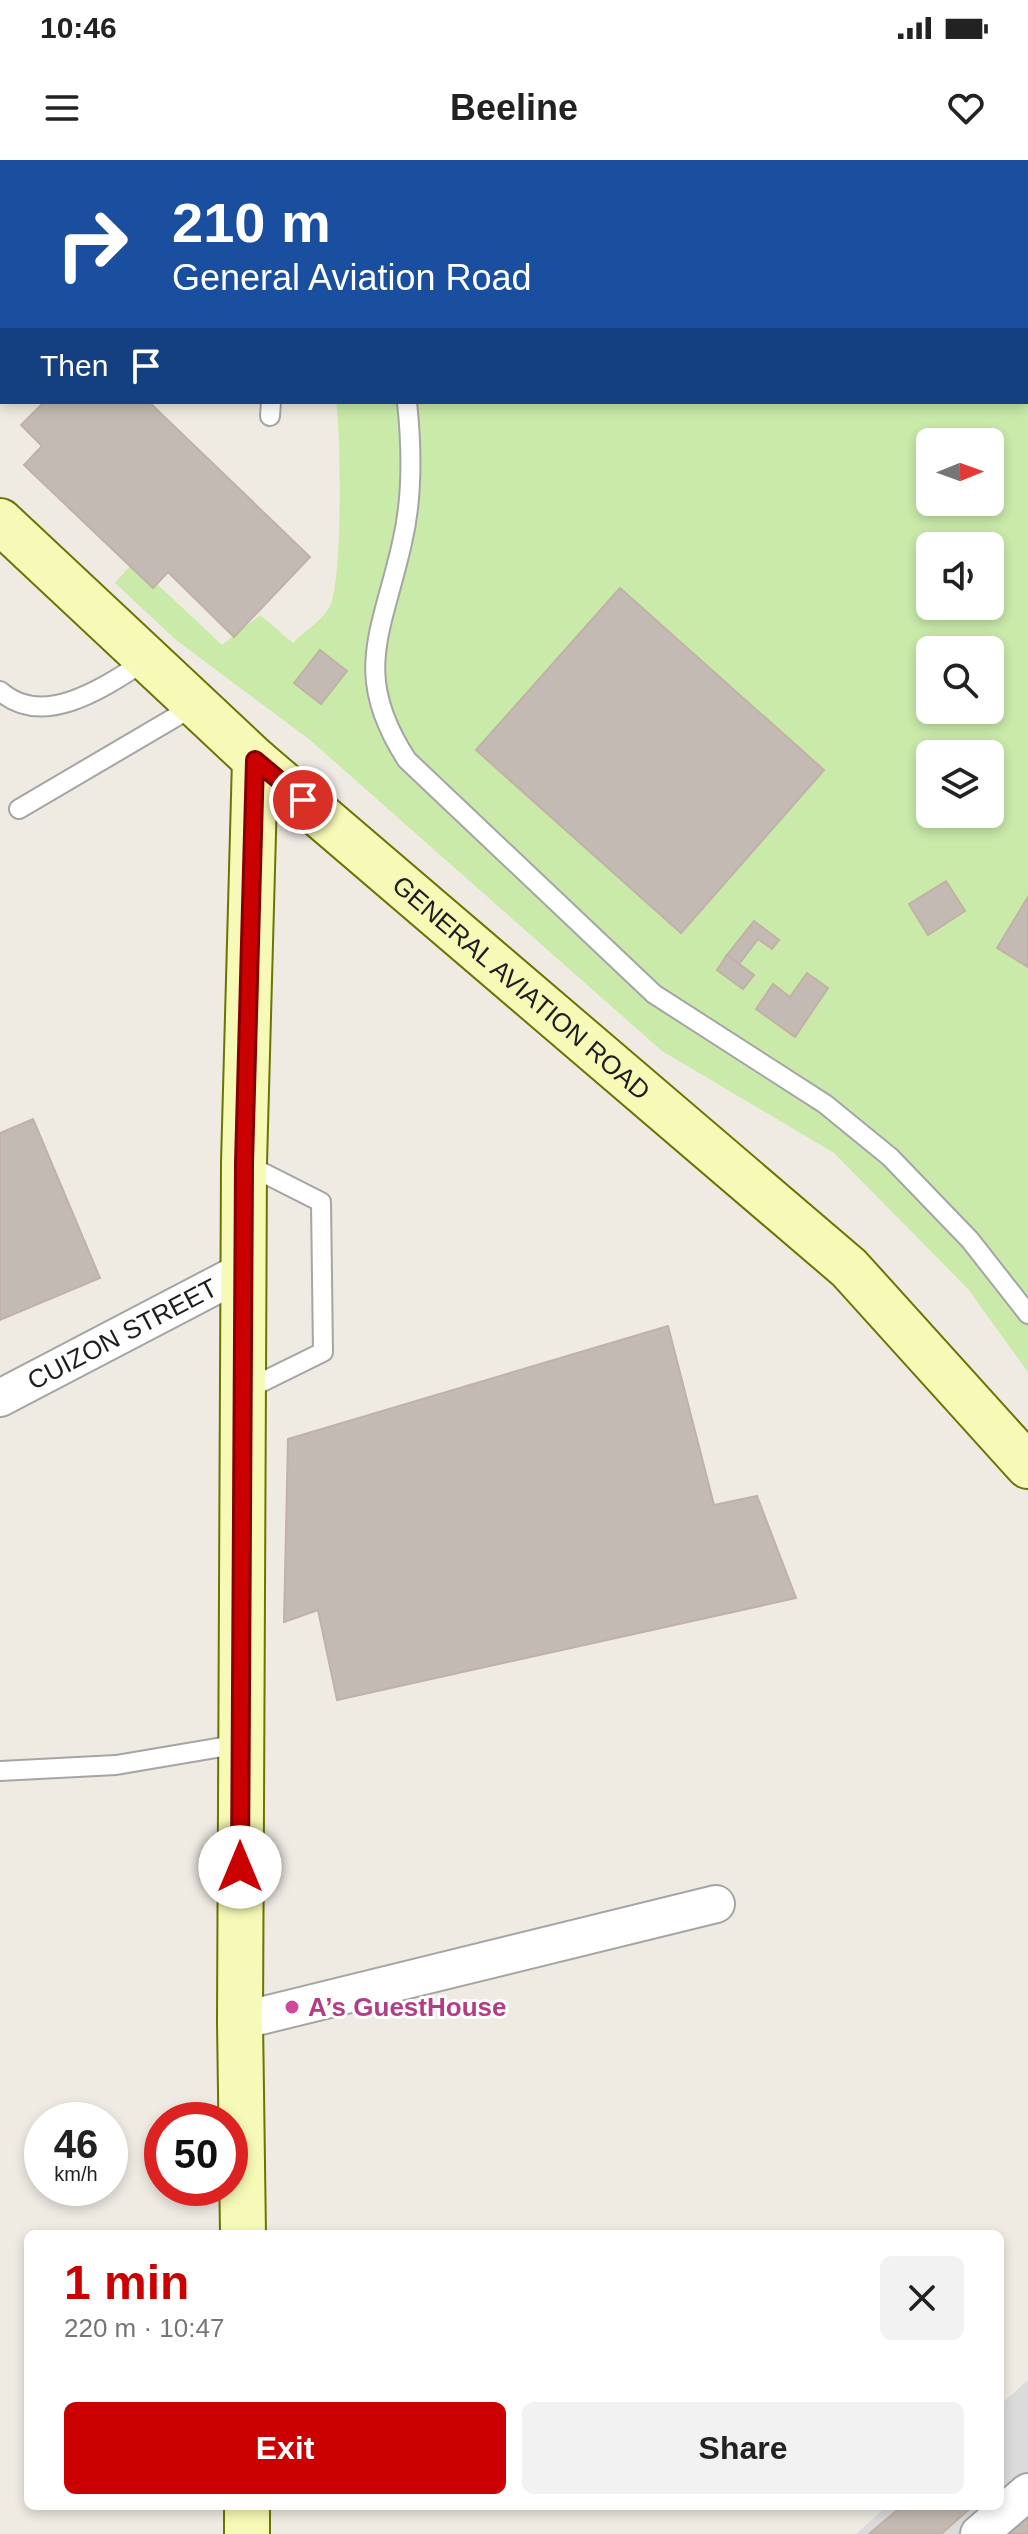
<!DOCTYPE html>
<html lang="en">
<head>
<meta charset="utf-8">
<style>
  :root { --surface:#fff; --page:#f2f2f2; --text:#222; --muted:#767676; --accent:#cb0000 }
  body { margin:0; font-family:Arial,sans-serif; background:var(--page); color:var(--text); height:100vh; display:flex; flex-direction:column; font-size:30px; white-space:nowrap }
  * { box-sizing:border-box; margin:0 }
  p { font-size:26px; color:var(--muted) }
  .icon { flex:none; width:44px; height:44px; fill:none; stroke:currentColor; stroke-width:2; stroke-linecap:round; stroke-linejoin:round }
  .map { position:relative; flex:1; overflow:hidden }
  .side { position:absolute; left:24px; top:2070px; width:980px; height:280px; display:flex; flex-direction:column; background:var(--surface); border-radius:12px; box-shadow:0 4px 12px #0003 }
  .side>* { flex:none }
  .hud { position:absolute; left:0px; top:0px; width:1028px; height:244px; box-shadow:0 4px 12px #0003; background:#1a4fa0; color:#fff; overflow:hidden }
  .needle { width:52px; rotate:89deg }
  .tools { position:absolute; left:916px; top:268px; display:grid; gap:16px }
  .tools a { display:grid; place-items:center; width:88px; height:88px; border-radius:12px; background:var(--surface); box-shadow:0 4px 12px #0003; font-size:40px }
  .speed { position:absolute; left:24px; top:1942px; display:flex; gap:16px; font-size:40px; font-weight:700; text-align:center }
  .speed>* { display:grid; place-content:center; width:104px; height:104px; border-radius:50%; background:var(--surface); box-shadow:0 4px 12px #0003; line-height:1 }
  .speed small { font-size:20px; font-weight:400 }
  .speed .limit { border:12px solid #d22; background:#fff; color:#111 }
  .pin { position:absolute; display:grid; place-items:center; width:68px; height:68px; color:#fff; margin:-34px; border:4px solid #fff; border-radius:50%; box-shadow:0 2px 8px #0007 }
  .me { position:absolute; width:88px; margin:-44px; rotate:0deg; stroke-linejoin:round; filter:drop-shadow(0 0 6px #0008) }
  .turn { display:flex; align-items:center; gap:28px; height:168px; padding:0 40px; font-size:36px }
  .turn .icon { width:104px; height:104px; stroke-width:2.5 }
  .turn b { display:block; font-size:56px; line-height:68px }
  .then { display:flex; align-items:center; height:76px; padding:0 40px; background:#0003; gap:16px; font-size:30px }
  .round { display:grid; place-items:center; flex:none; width:84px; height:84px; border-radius:12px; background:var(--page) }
  .head { display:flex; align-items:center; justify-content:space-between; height:136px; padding:0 40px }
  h1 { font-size:48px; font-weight:800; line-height:60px; color:var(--accent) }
  .cta { display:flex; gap:16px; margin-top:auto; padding:16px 40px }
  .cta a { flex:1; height:92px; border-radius:12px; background:var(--accent); color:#fff; font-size:32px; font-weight:800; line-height:92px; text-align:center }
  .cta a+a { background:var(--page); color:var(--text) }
  .status { display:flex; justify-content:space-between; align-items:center; height:56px; padding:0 40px; background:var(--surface); direction:ltr }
  .status svg { height:22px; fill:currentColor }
  header { display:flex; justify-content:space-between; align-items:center; height:104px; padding:0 40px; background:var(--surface); font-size:36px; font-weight:800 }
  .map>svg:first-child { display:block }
</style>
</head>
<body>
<div class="status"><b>10:46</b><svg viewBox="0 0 49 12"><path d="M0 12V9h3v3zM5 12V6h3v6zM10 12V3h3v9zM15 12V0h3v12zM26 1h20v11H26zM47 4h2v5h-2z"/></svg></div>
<header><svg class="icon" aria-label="menu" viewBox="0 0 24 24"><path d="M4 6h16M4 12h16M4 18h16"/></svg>Beeline<svg class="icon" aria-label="heart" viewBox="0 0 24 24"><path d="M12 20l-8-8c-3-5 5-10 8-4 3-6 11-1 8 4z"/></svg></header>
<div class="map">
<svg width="1028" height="2374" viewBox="0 0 1028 2374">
  <rect width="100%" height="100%" fill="#efebe3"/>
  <polygon fill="#dcdbdb" points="1028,2220 1028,2374 856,2374 887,2346 1000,2346 1000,2245"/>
  <path fill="#c9eaa9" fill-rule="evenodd" d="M0 0H1028V1212L968 1129 834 993 662 891 310 580 176 480 115 423 130 406 152 428 157 424 222 485 260 455 293 483C304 472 321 461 329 448 343 427 341 272 336 242H1026V2H2V105ZM930 282H990V342H930ZM930 386H990V446H930ZM930 490H990V550H930ZM930 594H990V654H930Z"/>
  <g fill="#c3bab3" stroke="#c1b1a6" stroke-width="2">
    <polygon points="44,242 149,242 310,397 234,477 168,412 153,428 24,305 42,286 21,265"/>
    <polygon points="620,428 824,610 681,773 476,590"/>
    <polygon points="320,490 347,511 321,544 294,523"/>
    <polygon points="946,721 965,751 928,775 909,744"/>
    <polygon points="1028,737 1028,807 997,788"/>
    <polygon points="754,761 779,780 772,789 758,779 739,804 727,795"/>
    <polygon points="727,795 754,815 743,829 717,810"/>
    <polygon points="807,813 828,828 795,877 756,849 773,824 790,837"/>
    <polygon points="33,959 100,1118 0,1160 0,973"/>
    <polygon points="668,1166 714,1345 757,1336 796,1438 337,1540 318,1450 284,1462 288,1279"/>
    <polygon points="902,2346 973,2346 941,2374 869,2374"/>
    <polygon points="1028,2354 1028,2374 1003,2374"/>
  </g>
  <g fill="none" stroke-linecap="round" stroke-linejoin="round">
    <g stroke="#a5a5a5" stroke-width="22">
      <g id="service">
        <polyline points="274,0 276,2"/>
        <polyline points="863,0 865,2"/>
        <polyline points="344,2 346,0"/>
        <polyline points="1026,157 1028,159"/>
        <path d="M407 242C412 289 413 337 402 383 382 473 351 514 407 600L654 834 825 944 890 997 970 1080 1028 1154"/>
        <polyline points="270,256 271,242"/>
        <path d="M0 531C44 571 109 524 148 499"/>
        <polyline points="19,649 196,545"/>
        <polyline points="244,1231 323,1192 321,1042 244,1003"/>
        <polyline points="0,1611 116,1605 240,1584"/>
      </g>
    </g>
    <g stroke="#a5a5a5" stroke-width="40">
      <g id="minor">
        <path id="s1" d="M0 1238 245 1110"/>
        <polyline points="240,1861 716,1744"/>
        <polyline points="979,2374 1028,2332"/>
      </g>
    </g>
    <g stroke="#697504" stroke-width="48">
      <g id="secondary">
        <path id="s2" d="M0 361 255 600 849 1108 1028 1306"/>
        <polyline points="243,2074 240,1861 244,1003 255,600"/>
        <polyline points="247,2346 247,2374"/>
      </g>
    </g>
    <use href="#service" stroke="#fff" stroke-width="18"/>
    <use href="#minor" stroke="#fff" stroke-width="36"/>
    <use href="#secondary" stroke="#f7fab6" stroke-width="44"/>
  </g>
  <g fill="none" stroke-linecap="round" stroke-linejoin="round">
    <g stroke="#840000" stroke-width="20">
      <polyline id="route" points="240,1707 244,1003 255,600 303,640"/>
    </g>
    <use href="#route" stroke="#cb0000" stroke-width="14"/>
  </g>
  <circle fill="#d1479c" stroke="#fff" stroke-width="3" cx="292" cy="1847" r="8"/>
  <g text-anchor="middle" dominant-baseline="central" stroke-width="6" stroke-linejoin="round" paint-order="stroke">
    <g font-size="26" fill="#1e1e1e" stroke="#fff">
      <text stroke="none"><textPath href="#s2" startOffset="700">GENERAL AVIATION ROAD</textPath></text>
      <text stroke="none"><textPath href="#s1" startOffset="138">CUIZON STREET</textPath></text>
    </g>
    <g font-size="26" font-weight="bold" fill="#b23c85" stroke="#fff" text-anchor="start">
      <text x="308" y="1847">A’s GuestHouse</text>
    </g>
  </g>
</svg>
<div class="tools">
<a><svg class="needle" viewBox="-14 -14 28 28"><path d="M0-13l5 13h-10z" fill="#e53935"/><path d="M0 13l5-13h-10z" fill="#767676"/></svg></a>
<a><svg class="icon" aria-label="sound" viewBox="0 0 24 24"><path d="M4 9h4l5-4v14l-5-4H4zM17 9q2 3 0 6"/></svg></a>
<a><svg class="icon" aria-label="search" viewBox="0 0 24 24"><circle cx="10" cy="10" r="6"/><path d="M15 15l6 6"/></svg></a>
<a><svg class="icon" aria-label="layers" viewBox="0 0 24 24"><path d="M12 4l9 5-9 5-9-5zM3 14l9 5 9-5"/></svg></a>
</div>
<div class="speed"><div>46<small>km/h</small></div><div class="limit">50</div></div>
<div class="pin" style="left:303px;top:640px;background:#d93025"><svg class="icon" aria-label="arrive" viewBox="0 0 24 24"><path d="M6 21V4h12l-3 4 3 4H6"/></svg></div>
<svg class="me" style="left:240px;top:1707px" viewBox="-20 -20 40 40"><circle r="19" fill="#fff"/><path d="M0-13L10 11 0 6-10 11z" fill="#cb0000"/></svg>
<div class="hud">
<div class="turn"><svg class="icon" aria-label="right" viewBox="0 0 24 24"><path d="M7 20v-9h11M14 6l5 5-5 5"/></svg><div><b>210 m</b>General Aviation Road</div></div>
<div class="then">Then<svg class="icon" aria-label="arrive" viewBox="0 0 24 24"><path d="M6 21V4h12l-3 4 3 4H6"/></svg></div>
</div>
<section class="side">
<div class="head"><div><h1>1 min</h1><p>220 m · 10:47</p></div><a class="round"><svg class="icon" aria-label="close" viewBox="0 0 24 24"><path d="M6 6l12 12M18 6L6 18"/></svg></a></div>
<div class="cta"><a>Exit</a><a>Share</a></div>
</section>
</div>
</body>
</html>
